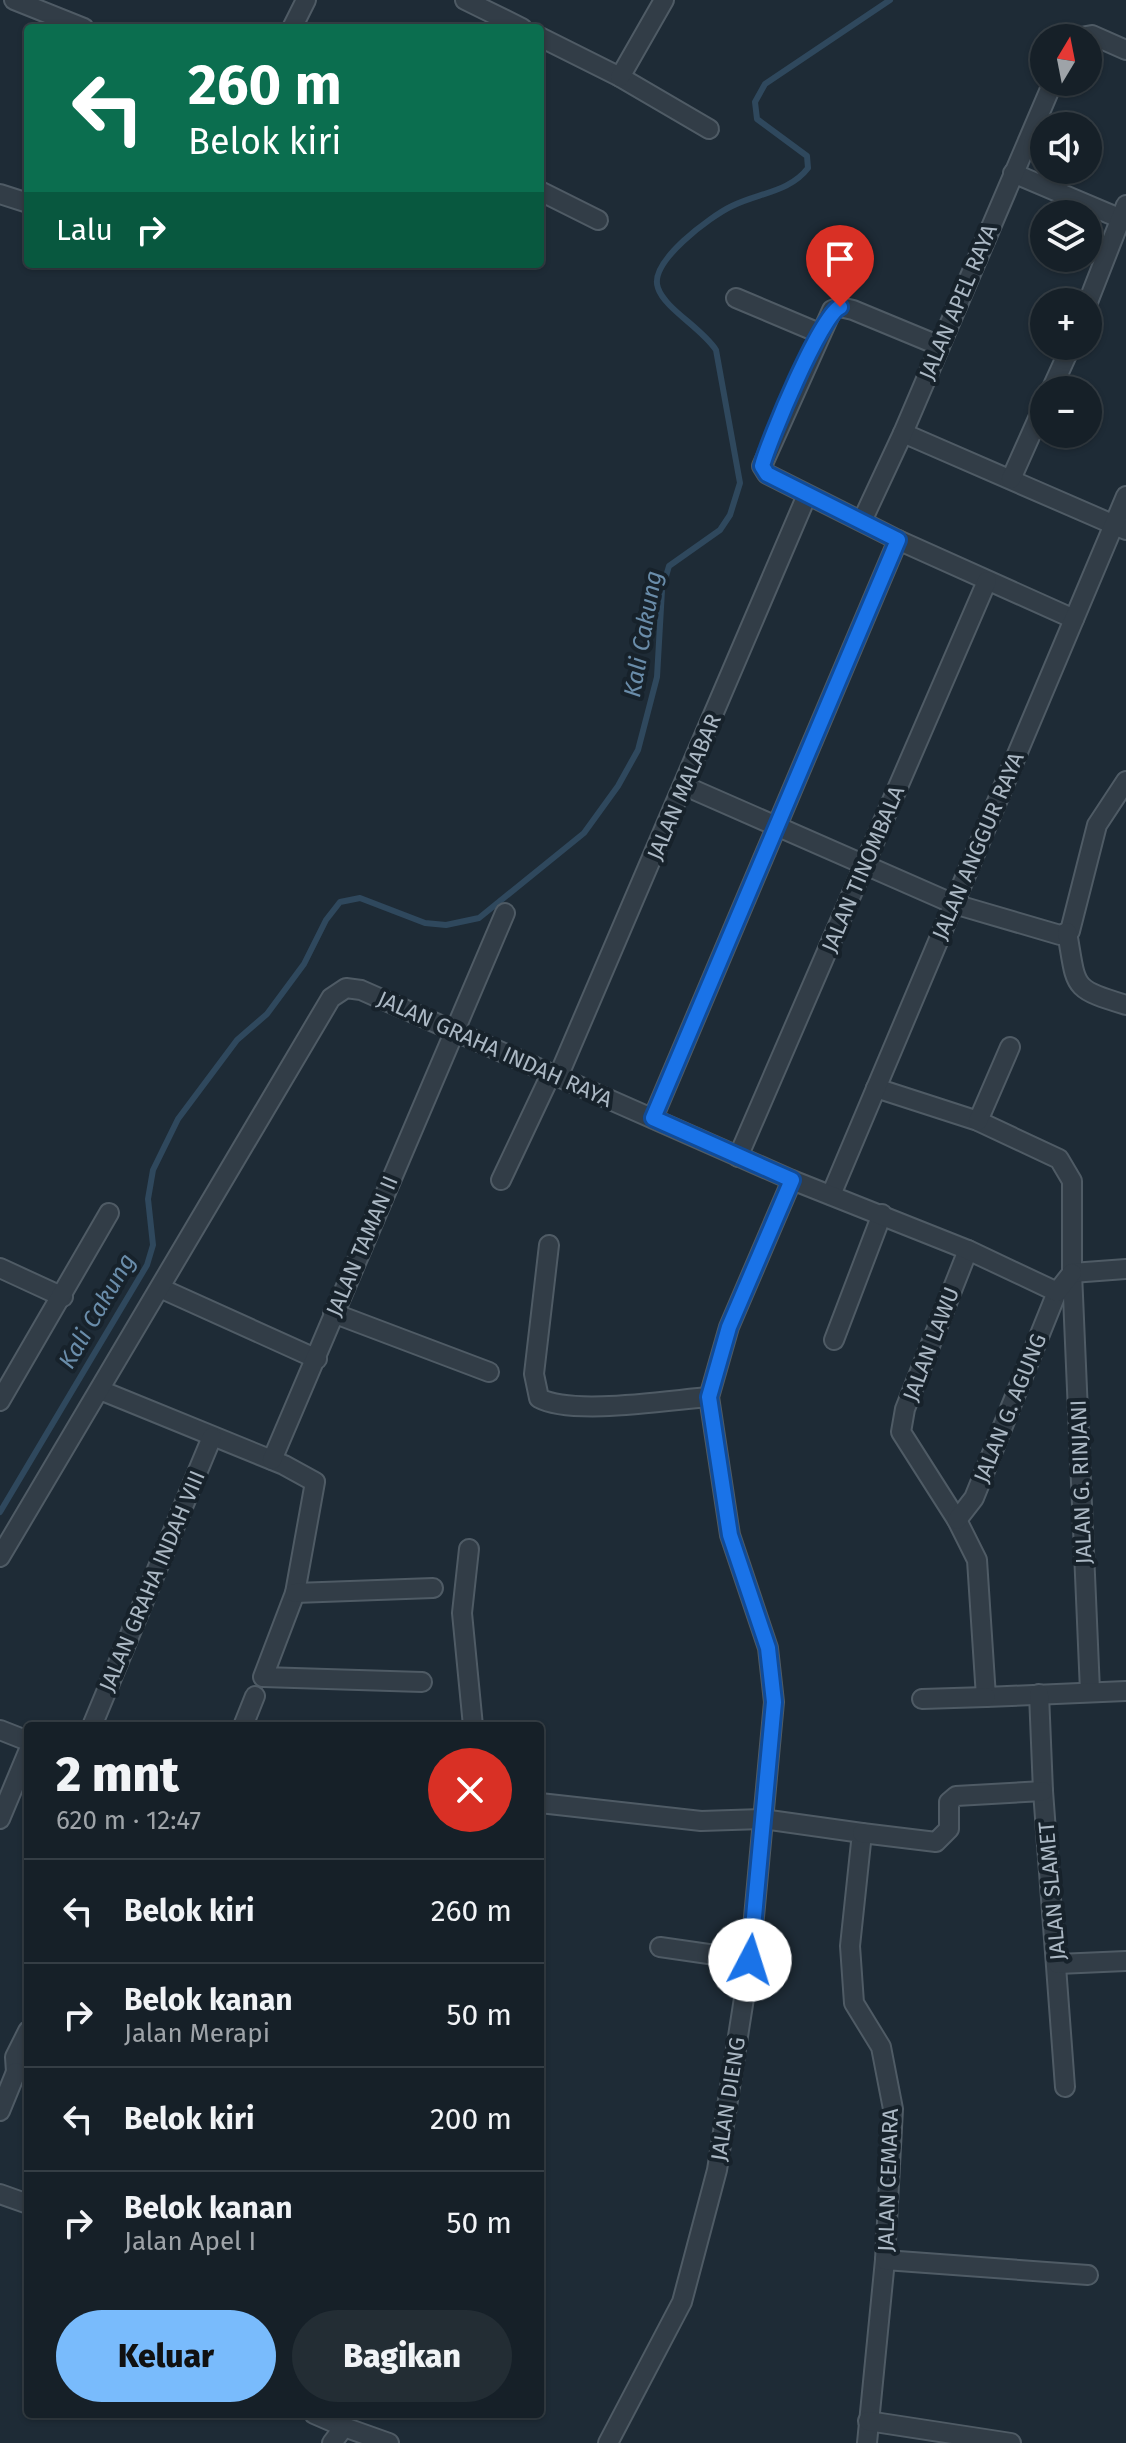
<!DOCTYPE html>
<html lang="id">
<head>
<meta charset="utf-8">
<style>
  :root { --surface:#162028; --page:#232d34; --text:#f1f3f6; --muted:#9ea3a8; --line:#353e45; --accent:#79bbfc }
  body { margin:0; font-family:"Fira Sans",sans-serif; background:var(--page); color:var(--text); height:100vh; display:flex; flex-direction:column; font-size:30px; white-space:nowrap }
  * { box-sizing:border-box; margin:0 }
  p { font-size:26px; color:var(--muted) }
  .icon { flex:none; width:44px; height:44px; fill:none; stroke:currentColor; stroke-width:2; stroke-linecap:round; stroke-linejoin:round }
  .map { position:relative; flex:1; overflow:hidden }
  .panel { position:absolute; left:24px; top:1722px; width:520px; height:696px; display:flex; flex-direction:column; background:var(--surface); border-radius:8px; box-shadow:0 2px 6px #0004,0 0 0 2px var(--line) }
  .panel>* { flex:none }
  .top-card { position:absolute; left:24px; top:24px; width:520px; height:244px; border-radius:8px; box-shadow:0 2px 6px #0004,0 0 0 2px var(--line); background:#0b6e4f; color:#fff; overflow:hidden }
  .needle { width:52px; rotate:10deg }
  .fabs { position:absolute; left:1030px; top:24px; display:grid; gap:16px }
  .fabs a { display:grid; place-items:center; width:72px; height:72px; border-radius:50%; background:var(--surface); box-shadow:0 2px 6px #0004,0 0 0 2px var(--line); font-size:40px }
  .pin { position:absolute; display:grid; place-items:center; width:68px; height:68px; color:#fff; margin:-82px -34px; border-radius:50% 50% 50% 0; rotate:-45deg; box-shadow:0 0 8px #0007 }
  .pin .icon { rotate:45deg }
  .me { position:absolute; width:88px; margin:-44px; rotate:5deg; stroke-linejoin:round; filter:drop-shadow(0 0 6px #0008) }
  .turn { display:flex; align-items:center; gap:28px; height:168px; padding:0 32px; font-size:36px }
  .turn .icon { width:104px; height:104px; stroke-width:2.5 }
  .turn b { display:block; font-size:56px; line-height:68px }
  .then { display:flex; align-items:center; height:76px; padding:0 32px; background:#0003; gap:16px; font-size:30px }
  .round { display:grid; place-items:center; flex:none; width:84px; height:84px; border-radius:42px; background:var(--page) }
  .head { display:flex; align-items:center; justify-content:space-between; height:136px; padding:0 32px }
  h1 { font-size:48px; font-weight:800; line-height:60px }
  .primary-button { display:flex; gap:16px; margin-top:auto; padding:16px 32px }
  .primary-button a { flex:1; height:92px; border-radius:48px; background:var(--accent); color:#111; font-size:32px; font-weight:800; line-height:92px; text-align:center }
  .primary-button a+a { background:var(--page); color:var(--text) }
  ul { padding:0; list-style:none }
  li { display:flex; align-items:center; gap:24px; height:104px; padding:0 32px; border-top:2px solid var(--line) }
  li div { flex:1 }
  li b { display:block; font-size:30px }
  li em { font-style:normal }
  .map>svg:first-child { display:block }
</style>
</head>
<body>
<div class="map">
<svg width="1126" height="2443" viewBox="0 0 1126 2443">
  <rect width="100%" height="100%" fill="#1e2b36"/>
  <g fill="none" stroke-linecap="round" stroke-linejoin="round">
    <path stroke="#2f485d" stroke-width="6" d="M0 1512 147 1265 153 1245 148 1199 153 1170 178 1119 237 1040 267 1014 304 964 326 920 340 902 360 898 425 923 446 925 479 918 584 833 618 786 638 750 657 677 662 590 669 566 720 530 730 515 740 483 716 350C702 328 665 309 658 288 648 262 711 216 732 206 758 193 790 192 808 168L807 156 757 119 755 102 765 84 890 0"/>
    <g stroke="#4f5b65" stroke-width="22">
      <g id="minor">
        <polyline points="14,0 84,28"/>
        <polyline points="465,0 522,28"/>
        <polyline points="292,28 306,0"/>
        <polyline points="540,37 620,77 709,129"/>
        <polyline points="1075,38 1092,35 1126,50"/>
        <polyline points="620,77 664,0"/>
        <polyline points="1013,173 1126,221"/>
        <polyline points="540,191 598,220"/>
        <polyline points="0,194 28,203"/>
        <polyline points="736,298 819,333"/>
        <polyline points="1088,302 1126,205"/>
        <polyline points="940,346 853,310 840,307 832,310 762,466 767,474 898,540 1074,619"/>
        <polyline points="1051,390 1071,346"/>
        <polyline points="903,433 1126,530"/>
        <polyline points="1011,479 1044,405"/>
        <polyline points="862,521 903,433 1053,82"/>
        <polyline points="685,786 954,904 1060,935 1070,931 1097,825 1126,781"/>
        <path d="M1067 932C1077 988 1070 988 1126 1005"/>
        <polyline points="558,1077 807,495"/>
        <polyline points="876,1088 978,1121 1059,1159 1072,1181 1072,1273 1090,1691"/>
        <polyline points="653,1118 898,540"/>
        <polyline points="978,1121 1010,1047"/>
        <polyline points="738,1157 987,581"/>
        <polyline points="501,1180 551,1074"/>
        <polyline points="831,1195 1126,496"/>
        <path d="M549 1245 534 1374 539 1398C572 1416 670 1400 709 1397"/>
        <polyline points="968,1250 905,1409 901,1432 957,1520 977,1560 986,1697 1126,1691"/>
        <polyline points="0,1268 63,1297"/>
        <polyline points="1072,1273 1126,1269"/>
        <polyline points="160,1288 317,1359"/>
        <polyline points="333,1313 489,1372"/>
        <polyline points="834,1340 882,1214"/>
        <polyline points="100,1390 284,1465 315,1482 295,1593 263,1677 422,1682"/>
        <polyline points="0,1401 109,1213"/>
        <polyline points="272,1460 505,913"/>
        <polyline points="957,1520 974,1498 1057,1292"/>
        <polyline points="469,1549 462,1613 473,1726"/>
        <polyline points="0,1557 331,998 346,988 361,990 792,1180 968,1250 1057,1292 1072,1273"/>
        <polyline points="295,1593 433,1588"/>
        <polyline points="1039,1694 1043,1791 1065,2087"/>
        <polyline points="922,1699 986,1697"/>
        <polyline points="92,1726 212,1437"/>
        <polyline points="243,1726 255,1696"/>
        <polyline points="0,1730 28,1741"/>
        <polyline points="540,1803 701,1821 762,1819 862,1833 850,1946 854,2003 881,2047 893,2109 885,2260 867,2443"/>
        <polyline points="0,1819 28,1752"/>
        <polyline points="862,1833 936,1842 949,1829 949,1802 956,1796 1043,1791"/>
        <polyline points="660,1947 750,1960"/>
        <polyline points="1058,1964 1126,1961"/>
        <polyline points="16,2072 15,2057 28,2031"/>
        <polyline points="0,2111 16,2072"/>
        <polyline points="0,2194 28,2204"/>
        <polyline points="885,2260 1088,2275"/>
        <polyline points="314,2414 344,2427"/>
        <polyline points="868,2421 1011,2443"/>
        <polyline points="332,2443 344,2427 389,2443"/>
        <polyline points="608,2443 682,2302 717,2170 750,1960 774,1702 768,1648 730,1535 709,1397 729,1327 792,1180"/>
      </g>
    </g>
    <use href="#minor" stroke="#323d47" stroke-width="18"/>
  </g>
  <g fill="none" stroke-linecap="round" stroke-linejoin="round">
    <g stroke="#114b97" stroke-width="20">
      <path id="route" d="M750 1960 774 1702 768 1648 730 1535 709 1397 729 1327 792 1180 653 1118 898 540 767 474 762 466C769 440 821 315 840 307"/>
    </g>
    <use href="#route" stroke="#1a73e8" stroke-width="14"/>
  </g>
  <g text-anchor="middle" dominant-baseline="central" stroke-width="8" stroke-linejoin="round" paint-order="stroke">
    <g font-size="22" fill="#abb8c4" stroke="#17222b">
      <text transform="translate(958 302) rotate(-67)">JALAN APEL RAYA</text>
      <text transform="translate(684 787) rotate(-67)">JALAN MALABAR</text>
      <text transform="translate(978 846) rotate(-67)">JALAN ANGGUR RAYA</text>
      <text transform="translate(863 869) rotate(-67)">JALAN TINOMBALA</text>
      <text transform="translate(495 1049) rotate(24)">JALAN GRAHA INDAH RAYA</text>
      <text transform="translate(362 1246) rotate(-67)">JALAN TAMAN II</text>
      <text transform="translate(931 1344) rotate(-69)">JALAN LAWU</text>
      <text transform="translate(1010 1408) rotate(-68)">JALAN G. AGUNG</text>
      <text transform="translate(1081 1482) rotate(-92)">JALAN G. RINJANI</text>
      <text transform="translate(152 1581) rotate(-67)">JALAN GRAHA INDAH VIII</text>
      <text transform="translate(1052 1891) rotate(-95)">JALAN SLAMET</text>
      <text transform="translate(728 2099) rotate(-81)">JALAN DIENG</text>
      <text transform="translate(888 2180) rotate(-88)">JALAN CEMARA</text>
    </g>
    <g font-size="24" font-style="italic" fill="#6a8daa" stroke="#17222b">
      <text transform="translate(643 634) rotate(-80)">Kali Cakung</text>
      <text transform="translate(97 1311) rotate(-60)">Kali Cakung</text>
    </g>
  </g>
</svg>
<div class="fabs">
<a><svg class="needle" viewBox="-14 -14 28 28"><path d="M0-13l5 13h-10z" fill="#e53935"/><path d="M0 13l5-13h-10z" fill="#9ea3a8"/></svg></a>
<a><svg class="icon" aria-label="sound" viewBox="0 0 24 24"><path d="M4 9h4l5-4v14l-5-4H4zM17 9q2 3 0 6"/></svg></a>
<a><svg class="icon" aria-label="layers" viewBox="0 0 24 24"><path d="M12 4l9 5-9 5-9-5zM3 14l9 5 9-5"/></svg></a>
<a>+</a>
<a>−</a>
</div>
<div class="pin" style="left:840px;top:307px;background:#d93025"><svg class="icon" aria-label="arrive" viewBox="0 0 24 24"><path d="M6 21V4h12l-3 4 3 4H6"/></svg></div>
<svg class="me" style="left:750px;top:1960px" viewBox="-20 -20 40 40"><circle r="19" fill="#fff"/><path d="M0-13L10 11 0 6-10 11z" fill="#1a73e8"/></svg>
<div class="top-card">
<div class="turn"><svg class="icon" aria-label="left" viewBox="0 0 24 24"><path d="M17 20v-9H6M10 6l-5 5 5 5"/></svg><div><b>260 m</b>Belok kiri</div></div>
<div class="then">Lalu<svg class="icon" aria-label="right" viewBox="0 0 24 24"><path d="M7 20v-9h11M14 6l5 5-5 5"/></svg></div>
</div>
<section class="panel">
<div class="head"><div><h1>2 mnt</h1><p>620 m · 12:47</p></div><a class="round" style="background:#d93025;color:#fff"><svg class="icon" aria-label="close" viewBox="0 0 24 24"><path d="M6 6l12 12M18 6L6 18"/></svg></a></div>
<ul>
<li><svg class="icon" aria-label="left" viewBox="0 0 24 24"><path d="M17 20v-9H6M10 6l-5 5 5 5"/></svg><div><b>Belok kiri</b></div><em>260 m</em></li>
<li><svg class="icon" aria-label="right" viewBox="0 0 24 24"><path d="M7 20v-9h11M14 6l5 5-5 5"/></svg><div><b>Belok kanan</b><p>Jalan Merapi</p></div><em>50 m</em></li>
<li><svg class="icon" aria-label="left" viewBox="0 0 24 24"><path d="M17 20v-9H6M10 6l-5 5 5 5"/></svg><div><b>Belok kiri</b></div><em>200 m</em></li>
<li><svg class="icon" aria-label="right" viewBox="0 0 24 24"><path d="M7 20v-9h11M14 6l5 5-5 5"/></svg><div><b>Belok kanan</b><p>Jalan Apel I</p></div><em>50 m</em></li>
</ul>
<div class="primary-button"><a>Keluar</a><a>Bagikan</a></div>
</section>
</div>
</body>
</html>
